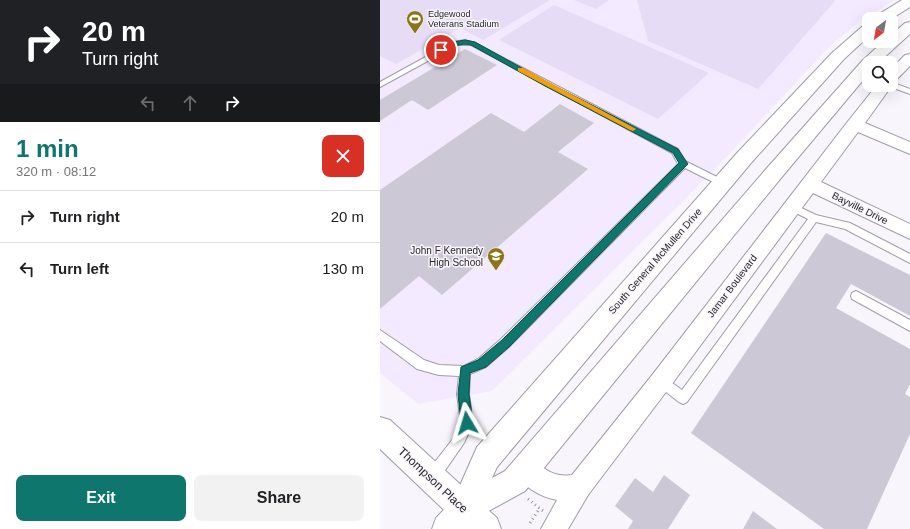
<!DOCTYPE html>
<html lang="en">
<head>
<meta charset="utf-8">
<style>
  :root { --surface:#fff; --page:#f2f2f2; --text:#202124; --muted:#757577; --line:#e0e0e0; --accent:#0f766e }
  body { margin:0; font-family:Helvetica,sans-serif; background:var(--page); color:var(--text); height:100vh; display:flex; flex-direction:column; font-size:15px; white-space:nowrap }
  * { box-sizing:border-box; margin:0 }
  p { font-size:13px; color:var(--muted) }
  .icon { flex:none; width:22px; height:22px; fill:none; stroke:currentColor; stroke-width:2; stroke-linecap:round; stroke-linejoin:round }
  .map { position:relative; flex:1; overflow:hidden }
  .panel { display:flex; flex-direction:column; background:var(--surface); width:380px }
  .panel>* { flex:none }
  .top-card { background:#202124; color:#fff; overflow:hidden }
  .needle { width:26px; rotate:211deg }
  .buttons { position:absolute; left:482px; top:12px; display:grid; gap:8px }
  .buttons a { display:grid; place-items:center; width:36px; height:36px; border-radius:8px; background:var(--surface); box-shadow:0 4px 16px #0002; font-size:20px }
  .pin { position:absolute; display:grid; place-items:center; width:34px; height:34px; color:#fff; margin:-17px; border:2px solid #fff; border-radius:50%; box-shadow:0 1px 4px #0007 }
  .me { position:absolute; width:44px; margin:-22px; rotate:353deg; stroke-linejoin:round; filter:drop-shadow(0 0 3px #0008) }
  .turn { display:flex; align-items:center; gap:14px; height:84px; padding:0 16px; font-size:18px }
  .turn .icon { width:52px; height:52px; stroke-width:2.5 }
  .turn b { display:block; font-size:28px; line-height:34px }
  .lanes { display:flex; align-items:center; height:38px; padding:0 16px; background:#0003; justify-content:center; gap:20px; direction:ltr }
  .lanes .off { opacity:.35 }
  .round { display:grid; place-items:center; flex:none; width:42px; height:42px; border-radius:8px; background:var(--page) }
  .overview { display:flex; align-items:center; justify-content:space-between; height:68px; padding:0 16px }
  h1 { font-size:24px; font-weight:800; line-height:30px; color:var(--accent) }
  .primary-button { display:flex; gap:8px; margin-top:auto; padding:8px 16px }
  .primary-button a { flex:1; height:46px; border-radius:8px; background:var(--accent); color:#fff; font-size:16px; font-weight:800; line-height:46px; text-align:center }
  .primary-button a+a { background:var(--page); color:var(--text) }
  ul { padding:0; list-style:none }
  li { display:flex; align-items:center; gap:12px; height:52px; padding:0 16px; border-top:1px solid var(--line) }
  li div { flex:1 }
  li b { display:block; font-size:15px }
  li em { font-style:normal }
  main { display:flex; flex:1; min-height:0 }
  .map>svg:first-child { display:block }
</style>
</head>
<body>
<main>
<section class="panel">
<div class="top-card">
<div class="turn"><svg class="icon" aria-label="right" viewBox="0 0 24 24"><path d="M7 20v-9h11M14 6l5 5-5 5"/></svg><div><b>20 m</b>Turn right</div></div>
<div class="lanes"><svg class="icon off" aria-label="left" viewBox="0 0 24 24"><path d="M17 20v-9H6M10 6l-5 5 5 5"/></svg><svg class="icon off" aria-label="ahead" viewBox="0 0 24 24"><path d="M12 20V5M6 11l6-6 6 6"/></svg><svg class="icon" aria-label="right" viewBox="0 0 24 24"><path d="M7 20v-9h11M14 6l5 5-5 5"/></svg></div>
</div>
<div class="overview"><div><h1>1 min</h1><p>320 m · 08:12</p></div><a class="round" style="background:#d93025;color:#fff"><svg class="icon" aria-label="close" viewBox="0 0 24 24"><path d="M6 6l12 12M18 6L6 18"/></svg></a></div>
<ul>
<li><svg class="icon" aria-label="right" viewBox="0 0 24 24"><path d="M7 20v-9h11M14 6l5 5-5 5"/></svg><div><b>Turn right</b></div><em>20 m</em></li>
<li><svg class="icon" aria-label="left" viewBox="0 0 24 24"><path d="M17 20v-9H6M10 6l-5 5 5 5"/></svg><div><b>Turn left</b></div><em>130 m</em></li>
</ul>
<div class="primary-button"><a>Exit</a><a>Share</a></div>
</section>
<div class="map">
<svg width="530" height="529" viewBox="0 0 530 529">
  <rect width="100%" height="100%" fill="#f9f5fd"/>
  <polygon fill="#f3eaff" points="0,0 515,0 483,19 451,45 336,168 112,391 38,404 0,373"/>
  <g fill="#e6dcf6">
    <polygon points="0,0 170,0 103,40 80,28 16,64 0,56"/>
    <polygon points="194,0 229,0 216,9"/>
    <polygon points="257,0 454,0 455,1 378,89 268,41"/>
    <polygon points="174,5 329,73 278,119 119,40"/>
  </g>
  <g fill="#cdc8d5">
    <polygon points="85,49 117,65 48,110 32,100 0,121 0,100"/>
    <polygon points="180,104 214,123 178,152 208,169 62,295 39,276 0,309 0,190 111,113 144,132"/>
    <polygon points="446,233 530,275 530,316 471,284 456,308 530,349 530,384 525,394 530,397 530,434 487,529 444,529 311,433"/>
    <polygon points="284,475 310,495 288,529 248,529 253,521 235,506 255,478 273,492"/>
    <polygon points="373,511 397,529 363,529"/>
  </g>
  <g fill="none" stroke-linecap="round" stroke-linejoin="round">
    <g stroke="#a19ca9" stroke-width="2">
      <g id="service">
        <polygon points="85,40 95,43 298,149 305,161 345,181 346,183 342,186 339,185 305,168 129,347 106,367 90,374 89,394 93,423 84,443 57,482 52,483 47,482 46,477 47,472 76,435 81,423 77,394 79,376 59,375 37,369 0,341 0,330 44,360 59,365 84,366 98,359 121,339 298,164 292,153 91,45 77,45 0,87 0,82 73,42"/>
        <polygon points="511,82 530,89 530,94 508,86 511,85"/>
        <polygon points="411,203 436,215 470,223 530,254 530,263 465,229 436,222 307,402 303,404 299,402 277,385 275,381 277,377 281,375 302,390 428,219 408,209 406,207"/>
        <polygon points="476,291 530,320 530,331 472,299 471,296 472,293"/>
      </g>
    </g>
    <g stroke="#a19ca9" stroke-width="2">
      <g id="minor">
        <polygon points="530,54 530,66 516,80 511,81 511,69 525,55"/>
        <path d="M511 83 512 85 510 88 485 123 530 142V154L478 132 441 182 530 224V239L433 193 289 388 208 495 188 529H161L177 500C160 497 140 485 133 469L136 460 145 457C165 465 168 478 192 475L273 374 469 120 497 85H511Z"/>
      </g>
    </g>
    <g stroke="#a19ca9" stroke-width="2">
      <polygon id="tertiary" points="0,417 10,420 117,518 121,529 84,529 0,449"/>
    </g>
    <g stroke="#a19ca9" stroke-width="2">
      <g id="secondary">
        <polygon points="522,0 530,0 530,7 511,19 494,19 496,16"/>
        <polygon points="530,22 530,34 498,63 489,63 489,73 401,178 145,491 94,519 86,529 52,529 56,518 74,499 97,447 357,153 452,53 484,25 489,24 489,36 464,59 371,163 117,467 112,478 125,471 387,168 483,60 504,41 511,41 511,35 525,23"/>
      </g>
    </g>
    <g stroke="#98959b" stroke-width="3" stroke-dasharray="1 3.5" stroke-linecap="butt">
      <polyline points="148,499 163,511"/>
      <polyline points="150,523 160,508"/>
    </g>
    <use href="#service" fill="#fff" fill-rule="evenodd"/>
    <use href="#minor" fill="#fff" fill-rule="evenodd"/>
    <use href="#tertiary" fill="#fff" fill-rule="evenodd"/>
    <use href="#secondary" fill="#fff" fill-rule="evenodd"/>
  </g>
  <path fill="#0f766e" stroke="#0a4d48" d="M85 40 95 42 169 83 298 149 308 164 129 347 106 367 90 373 89 394 93 423 91 427 87 429 83 427 81 423 78 394 81 367 98 360 122 340 299 163 293 153 165 86 91 45C79 42 72 48 61 52L58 50 73 42Z"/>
  <polygon fill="#f59e0b" points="138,68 143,68 256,129 253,131 250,130 138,71"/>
  <defs>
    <g id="stadium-pin" transform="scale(0.9)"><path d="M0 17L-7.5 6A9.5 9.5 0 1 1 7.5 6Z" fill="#8c7519" stroke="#f9f5fd"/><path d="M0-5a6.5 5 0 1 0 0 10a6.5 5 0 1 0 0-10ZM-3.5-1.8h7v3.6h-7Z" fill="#fff"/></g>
    <g id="school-pin" transform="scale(0.9)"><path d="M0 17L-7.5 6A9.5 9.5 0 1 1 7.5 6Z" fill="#8c7519" stroke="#f9f5fd"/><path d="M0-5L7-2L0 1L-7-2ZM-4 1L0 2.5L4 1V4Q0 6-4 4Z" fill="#fff"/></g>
  </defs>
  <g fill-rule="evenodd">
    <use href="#stadium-pin" x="35" y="19"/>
    <use href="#school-pin" x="116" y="256"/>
  </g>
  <g text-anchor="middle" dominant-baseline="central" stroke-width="3" stroke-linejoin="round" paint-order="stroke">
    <g font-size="9" fill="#272529" stroke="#f9f5fd" text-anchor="start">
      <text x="48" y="14">Edgewood<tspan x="48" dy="10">Veterans Stadium</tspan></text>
    </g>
    <g font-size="10" fill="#272529" stroke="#f9f5fd">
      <text transform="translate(480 208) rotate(26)">Bayville Drive</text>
      <text transform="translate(275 261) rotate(-49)">South General McMullen Drive</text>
      <text transform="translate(352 286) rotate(-53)">Jamar Boulevard</text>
    </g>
    <g font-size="10" fill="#272529" stroke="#f9f5fd" text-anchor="end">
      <text x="103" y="250">John F Kennedy<tspan x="103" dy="12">High School</tspan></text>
    </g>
    <g font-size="12" fill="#272529" stroke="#f9f5fd">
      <text transform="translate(53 480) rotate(43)">Thompson Place</text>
    </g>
  </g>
</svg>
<div class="buttons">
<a><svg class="needle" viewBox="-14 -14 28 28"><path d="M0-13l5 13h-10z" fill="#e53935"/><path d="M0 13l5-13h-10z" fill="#757577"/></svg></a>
<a><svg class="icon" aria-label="search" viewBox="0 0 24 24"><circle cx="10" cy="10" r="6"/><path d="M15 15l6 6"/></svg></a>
</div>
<div class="pin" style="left:61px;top:50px;background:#d93025"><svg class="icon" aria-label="arrive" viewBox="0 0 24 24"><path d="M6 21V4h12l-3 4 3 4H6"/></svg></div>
<svg class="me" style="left:87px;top:423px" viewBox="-20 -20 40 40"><path d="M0-17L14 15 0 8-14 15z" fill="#0f766e" stroke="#fff" stroke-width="4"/></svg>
</div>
</main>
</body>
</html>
